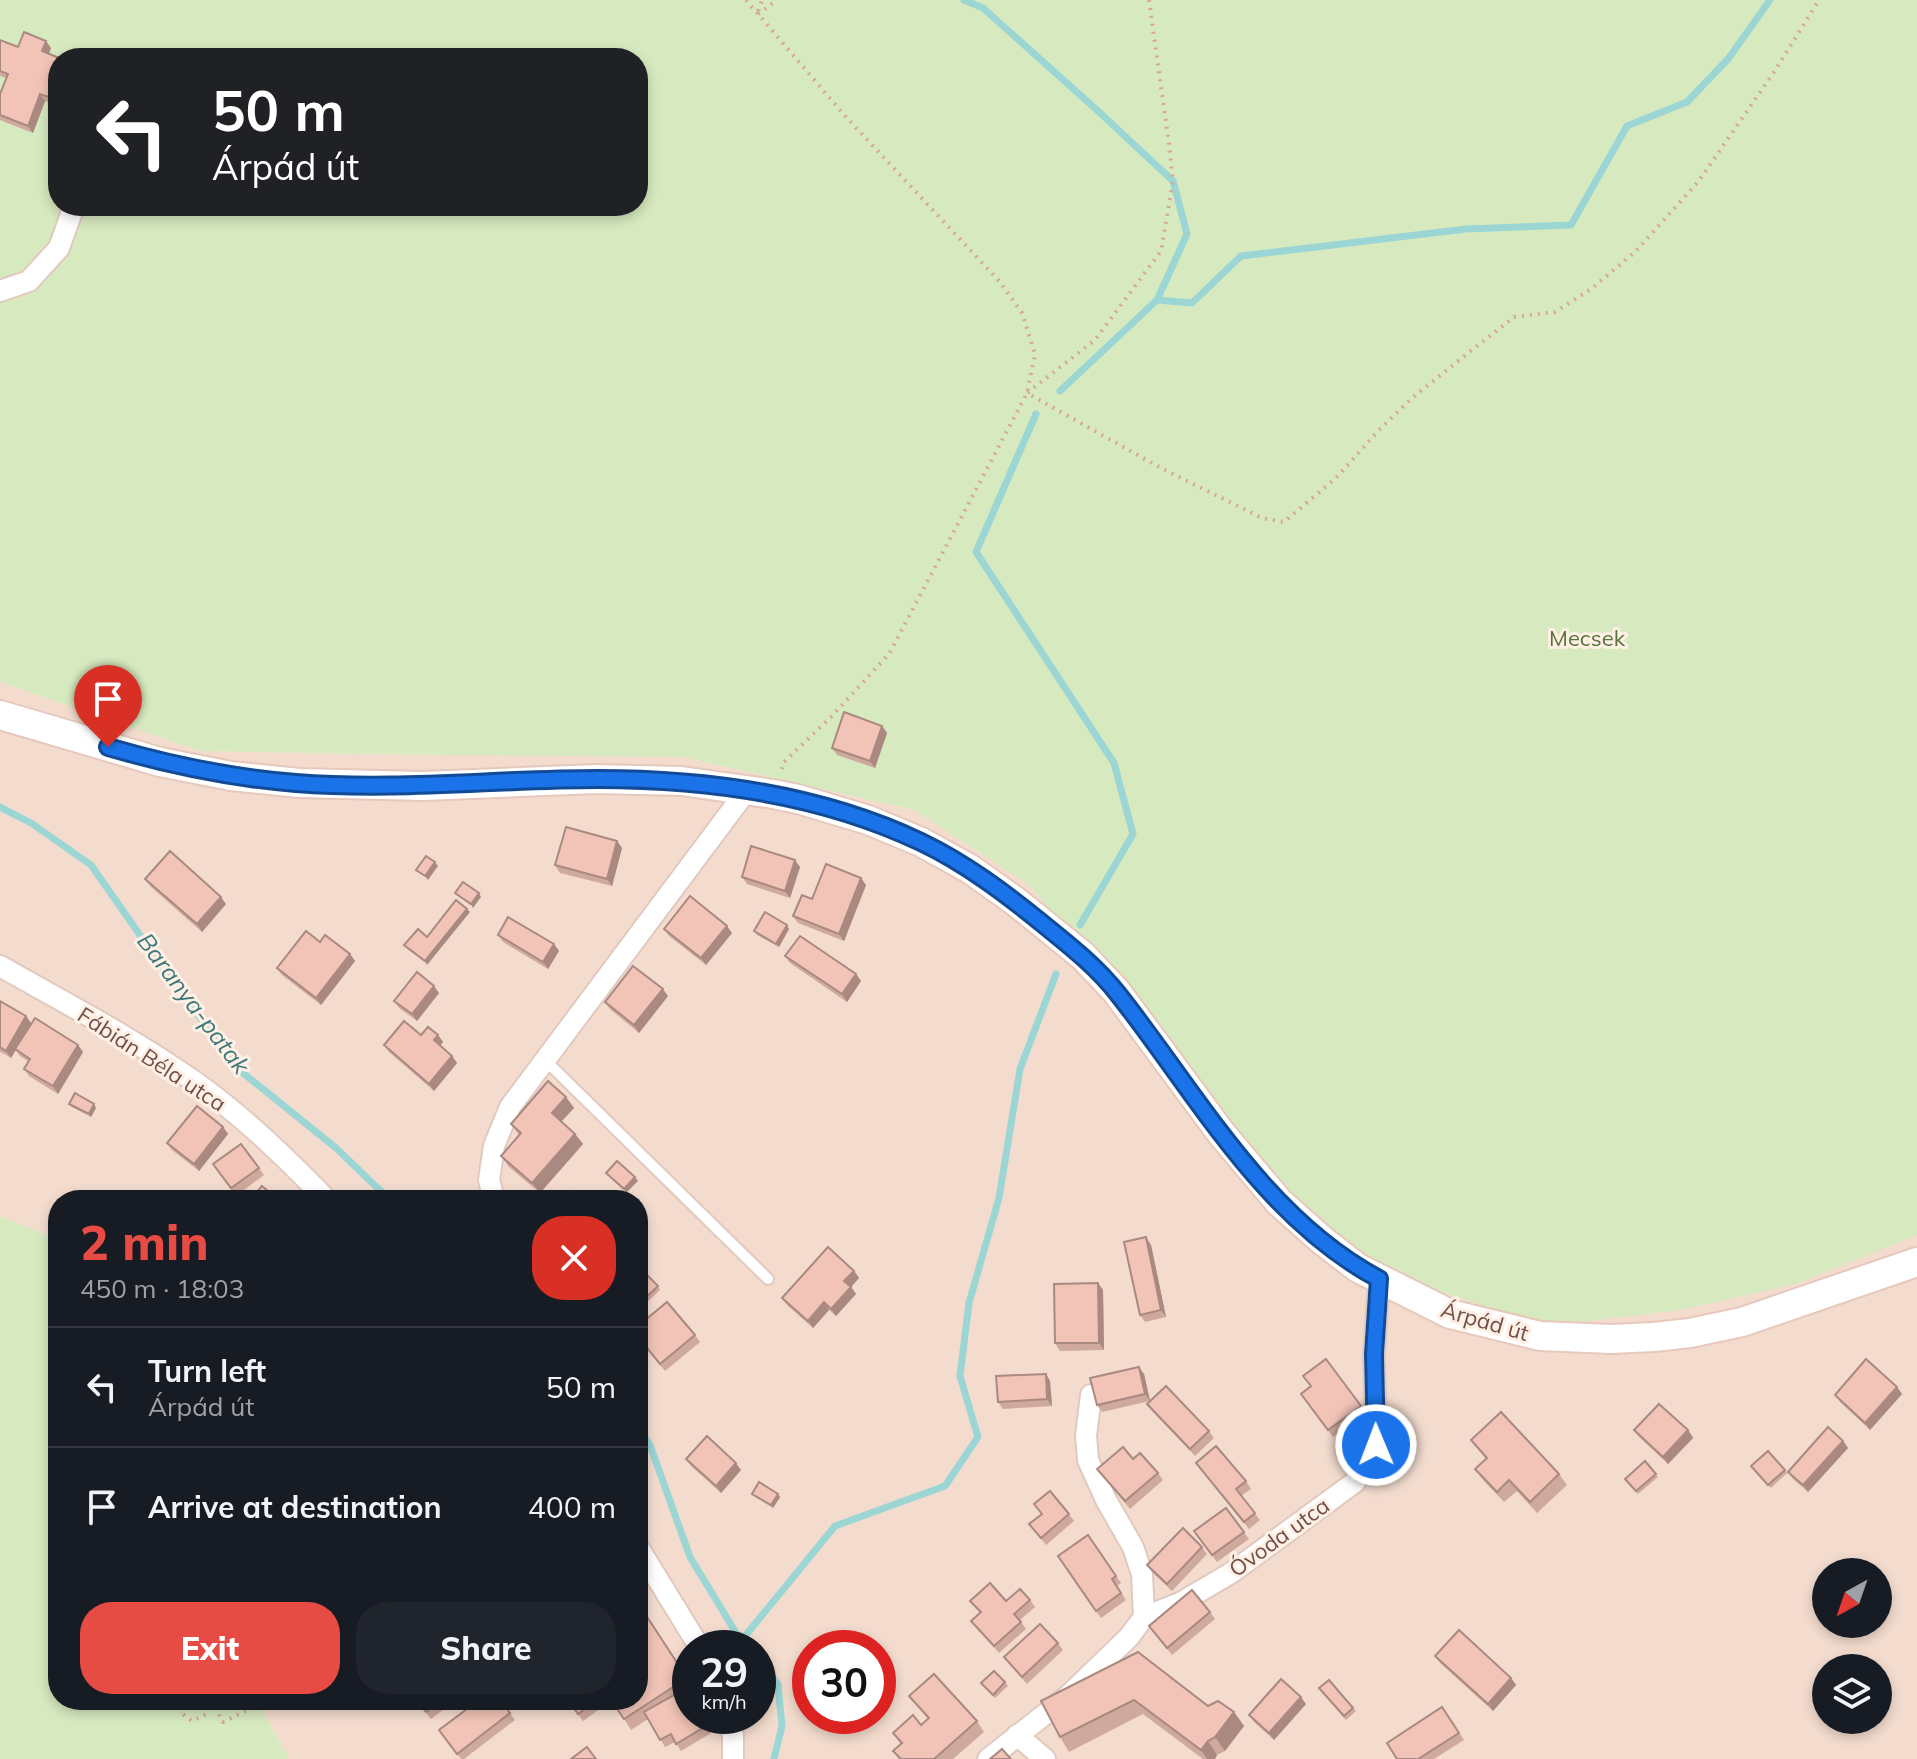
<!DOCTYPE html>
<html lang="en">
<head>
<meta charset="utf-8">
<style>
  :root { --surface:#171b24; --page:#20242c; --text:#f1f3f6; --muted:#9ea1a6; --line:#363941; --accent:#e64c44 }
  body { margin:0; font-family:Mulish,sans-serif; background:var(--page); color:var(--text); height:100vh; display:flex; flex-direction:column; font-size:30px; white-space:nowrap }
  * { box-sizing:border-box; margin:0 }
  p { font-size:26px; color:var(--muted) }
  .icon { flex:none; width:44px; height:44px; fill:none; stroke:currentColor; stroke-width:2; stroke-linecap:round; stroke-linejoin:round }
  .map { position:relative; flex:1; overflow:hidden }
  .details { position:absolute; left:48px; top:1190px; width:600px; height:520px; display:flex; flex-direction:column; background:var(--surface); border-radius:32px; box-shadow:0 4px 12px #0003 }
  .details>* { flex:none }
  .banner { position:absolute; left:48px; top:48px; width:600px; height:168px; border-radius:32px; box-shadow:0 4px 12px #0003; background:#202124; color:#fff; overflow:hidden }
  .needle { width:52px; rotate:220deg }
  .fabs { position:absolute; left:1812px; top:1558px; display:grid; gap:16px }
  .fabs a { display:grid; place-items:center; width:80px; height:80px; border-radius:50%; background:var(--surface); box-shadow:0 4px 12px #0003; font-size:40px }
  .speed { position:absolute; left:672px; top:1630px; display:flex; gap:16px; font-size:40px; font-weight:700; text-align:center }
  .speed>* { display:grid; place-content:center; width:104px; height:104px; border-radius:50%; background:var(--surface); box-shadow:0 4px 12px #0003; line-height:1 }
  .speed small { font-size:20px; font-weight:400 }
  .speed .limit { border:12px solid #d22; background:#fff; color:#111 }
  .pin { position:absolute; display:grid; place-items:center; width:68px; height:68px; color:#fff; margin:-82px -34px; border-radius:50% 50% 50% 0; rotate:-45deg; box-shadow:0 0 8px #0007 }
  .pin .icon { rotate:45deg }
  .me { position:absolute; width:88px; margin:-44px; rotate:359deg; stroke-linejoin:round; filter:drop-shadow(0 0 6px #0008) }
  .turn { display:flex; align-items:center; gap:28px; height:168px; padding:0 32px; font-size:36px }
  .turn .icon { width:104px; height:104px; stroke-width:2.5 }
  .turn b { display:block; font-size:56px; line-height:68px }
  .round { display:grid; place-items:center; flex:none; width:84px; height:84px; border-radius:32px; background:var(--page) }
  .head { display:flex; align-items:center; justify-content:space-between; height:136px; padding:0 32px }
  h1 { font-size:48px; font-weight:800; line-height:60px; color:var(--accent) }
  .primary-button { display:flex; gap:16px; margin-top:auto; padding:16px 32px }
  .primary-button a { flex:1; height:92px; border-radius:32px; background:var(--accent); color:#fff; font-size:32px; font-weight:800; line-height:92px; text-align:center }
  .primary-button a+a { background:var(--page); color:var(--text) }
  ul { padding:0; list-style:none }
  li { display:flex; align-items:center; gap:24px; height:120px; padding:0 32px; border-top:2px solid var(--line) }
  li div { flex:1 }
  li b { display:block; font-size:30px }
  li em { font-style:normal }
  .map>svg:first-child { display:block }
</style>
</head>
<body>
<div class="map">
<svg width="1917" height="1759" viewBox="0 0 1917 1759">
  <rect width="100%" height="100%" fill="#fcecdf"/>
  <path fill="#f3dcce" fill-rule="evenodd" d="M0 682 201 751 355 754 683 757 914 810 1028 883 1222 1112 1917 1235V1759H289L257 1700H638V1200H58V1239L0 1216ZM1826 1572H1878V1624H1826ZM690 1648H758V1716H690ZM810 1648H878V1716H810ZM1826 1668H1878V1720H1826Z"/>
  <g fill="#d7e9bf" fill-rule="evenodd">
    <path d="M0 0H1917V1235L1796 1284 1680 1310 1546 1326 1377 1271 1306 1219 1222 1112 1028 884 914 810 683 757 355 754 201 751 0 682ZM58 58H638V206H58Z"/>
    <polygon points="0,1216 58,1239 58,1700 257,1700 289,1759 0,1759"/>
  </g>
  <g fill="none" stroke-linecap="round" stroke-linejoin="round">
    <g stroke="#9bd6d5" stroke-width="7">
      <polyline points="964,0 983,8 1098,111 1173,181 1187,234 1157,300 1060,391"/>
      <polyline points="1157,300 1192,303 1241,256 1466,229 1571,225 1627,126 1687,102 1728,59 1770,0"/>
      <polyline points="1036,414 976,552 1114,763 1133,834 1080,925"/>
      <polyline points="0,807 31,823 91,865 177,988 243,1073 336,1148 390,1200"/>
      <polyline points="638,1427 650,1445 690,1557 741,1641 747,1648"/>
      <polyline points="741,1641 835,1526 945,1486 978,1437 960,1376 969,1303 999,1198 1020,1069 1056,974"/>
      <polyline points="758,1661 778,1684 782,1726 774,1759"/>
    </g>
    <g stroke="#e2c9bf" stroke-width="14">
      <polyline id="service" points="545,1060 768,1279"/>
    </g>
    <g stroke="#e2c9bf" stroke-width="24">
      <g id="minor">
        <polyline points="0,291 29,281 59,248 74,206"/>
        <path d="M0 966C65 1003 133 1038 195 1082 243 1116 286 1158 327 1200"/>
        <polyline points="494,1200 489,1180 494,1146 510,1107 747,790"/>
        <polyline points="638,1547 700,1648"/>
        <polyline points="1144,1617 1180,1603 1231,1573 1355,1482 1376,1445 1374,1354 1379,1279"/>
        <polyline points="728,1716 733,1736 733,1759"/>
        <polyline points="1017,1735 1045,1759"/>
        <polyline points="988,1759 1067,1697 1129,1637 1144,1617 1142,1574 1133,1547 1106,1500 1088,1460 1086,1436 1091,1395"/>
      </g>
    </g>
    <g stroke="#e7c8bc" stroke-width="32">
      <polyline id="secondary" points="0,715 160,762 231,776 299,783 423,786 596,779 681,781 773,794 798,799 868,820 921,842 970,869 1015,901 1083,956 1116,991 1221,1133 1279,1202 1323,1241 1358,1268 1450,1314 1540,1336 1611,1339 1654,1337 1690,1333 1742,1322 1917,1262"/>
    </g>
    <g stroke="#d5a79b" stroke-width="4" stroke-dasharray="2 6" stroke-linecap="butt">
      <polyline points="746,0 846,117 1000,282 1022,313 1035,354 1027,393 889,654 831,717 784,762 782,769"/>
      <polyline points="1149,0 1169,144 1173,181 1161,251 1095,340 1027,393 1159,467 1262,518 1284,522 1336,478 1379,430 1412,398 1477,346 1514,317 1555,312 1591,289 1635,252 1698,182 1774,72 1819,0"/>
      <polyline points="758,11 762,0"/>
      <polyline points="758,14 777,0"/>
      <polyline points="181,1700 180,1712 192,1721 207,1714 208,1700"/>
      <polyline points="212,1700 223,1722 247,1710 246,1700"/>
    </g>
    <use href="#service" stroke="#fff" stroke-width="10"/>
    <use href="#minor" stroke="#fff" stroke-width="20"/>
    <use href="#secondary" stroke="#fff" stroke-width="28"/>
  </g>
  <g fill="#cfa99d">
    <polygon points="0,40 18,47 51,48 48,54 58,58 58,96 56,95 53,104 45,101 33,133 0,120 0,94 6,78 0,76"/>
    <polygon points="882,726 887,733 875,768 837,755 832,748"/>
    <polygon points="617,841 622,848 612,886 560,873 555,865"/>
    <polygon points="800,867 790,898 747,884 742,877"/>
    <polygon points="145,879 226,904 202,932 150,886"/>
    <polygon points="866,885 844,941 798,923 793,916 812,899"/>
    <polygon points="664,929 732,933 706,965 669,936"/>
    <polygon points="789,929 779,947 757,935 754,931"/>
    <polygon points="498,935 554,944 559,951 548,969 503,942"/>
    <polygon points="320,942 350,954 355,961 321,1005 282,975 277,968"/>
    <polygon points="785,956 856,974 861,981 847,1002 790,963"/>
    <polygon points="439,993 417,1021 399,1008 394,1001"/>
    <polygon points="668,996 639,1033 610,1009 605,1002"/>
    <polygon points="0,1001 26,1016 31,1023 78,1045 83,1052 58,1094 29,1076 24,1069 28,1061 20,1056 16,1050 11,1058 1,1052 0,1053"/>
    <polygon points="438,1035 443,1042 440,1046 452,1056 457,1063 434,1091 389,1052 384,1045"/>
    <polygon points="566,1097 574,1108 561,1122 575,1134 583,1144 540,1193 509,1167 501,1156 519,1135 511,1124"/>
    <polygon points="69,1104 96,1108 91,1117 72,1107"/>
    <polygon points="223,1127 228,1134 199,1171 172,1150 167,1143"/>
    <polygon points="241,1144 264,1175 236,1196 213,1164"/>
    <polygon points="638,1237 646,1247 638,1255"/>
    <polygon points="1151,1245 1166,1317 1145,1322 1140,1315"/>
    <polygon points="854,1271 859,1278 851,1287 856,1294 836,1316 829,1310 813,1328 787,1305 782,1298"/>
    <polygon points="638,1280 658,1286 660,1290 642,1307 638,1303"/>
    <polygon points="1103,1290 1104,1350 1060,1351 1055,1343"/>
    <polygon points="638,1326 695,1335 700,1342 665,1371 638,1338"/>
    <polygon points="1326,1359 1366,1413 1333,1437 1301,1394 1310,1386"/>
    <polygon points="1046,1374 1050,1381 1052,1406 1003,1409 998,1402"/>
    <polygon points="1144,1374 1150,1401 1209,1431 1214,1438 1195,1456 1152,1411 1147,1404 1150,1401 1102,1412 1097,1405"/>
    <polygon points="1897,1387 1902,1394 1870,1430 1840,1402 1835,1395"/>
    <polygon points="1634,1430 1688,1430 1693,1438 1668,1464 1639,1437"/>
    <polygon points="1471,1440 1559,1474 1567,1485 1537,1513 1517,1491 1504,1502 1483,1480 1475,1469 1486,1459"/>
    <polygon points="1843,1441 1848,1448 1808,1492 1793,1479 1788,1472"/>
    <polygon points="686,1459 741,1470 721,1493 691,1466"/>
    <polygon points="1133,1459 1158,1473 1163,1480 1130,1509 1097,1469"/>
    <polygon points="1645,1461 1658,1477 1638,1494 1625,1479"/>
    <polygon points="1196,1463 1246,1481 1251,1489 1241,1496 1260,1520 1249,1529"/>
    <polygon points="1754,1470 1785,1470 1787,1473 1771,1488"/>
    <polygon points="752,1494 778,1494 780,1497 773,1508 755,1497"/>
    <polygon points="1226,1508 1249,1539 1217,1562 1194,1531"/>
    <polygon points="1069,1514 1074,1521 1046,1545 1029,1524"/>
    <polygon points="1088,1535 1121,1583 1117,1586 1126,1600 1101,1618 1058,1556"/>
    <polygon points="1202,1547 1207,1554 1172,1591 1152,1572 1147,1565"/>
    <polygon points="1030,1600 1035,1607 1020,1620 1026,1629 999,1653 971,1621 980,1613 970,1601"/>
    <polygon points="638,1603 690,1682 690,1692 687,1693 690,1697 690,1716 701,1716 711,1733 681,1751 675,1742 665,1747 648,1719 631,1730 612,1700 583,1721 568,1700 638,1700 646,1669"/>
    <polygon points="1210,1612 1215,1619 1172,1655 1149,1626"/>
    <polygon points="1058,1643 1063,1650 1027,1684 1004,1657"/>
    <polygon points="1138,1652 1208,1706 1234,1712 1244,1726 1225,1751 1217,1755 1215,1759 1203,1759 1143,1714 1069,1752 1060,1737"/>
    <polygon points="1435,1656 1511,1678 1516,1685 1493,1711 1440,1663"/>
    <polygon points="1005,1682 1008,1686 995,1698 984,1686"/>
    <polygon points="1322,1692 1353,1708 1356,1711 1346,1720"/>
    <polygon points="909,1696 977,1721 984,1732 953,1759 899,1759 893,1751 901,1744 893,1733 921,1725 928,1719"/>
    <polygon points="416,1700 456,1700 431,1719"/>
    <polygon points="500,1700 515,1720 464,1759 461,1759 439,1730"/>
    <polygon points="1306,1704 1274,1740 1254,1722 1249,1715"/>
    <polygon points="1442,1707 1464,1740 1434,1759 1397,1759"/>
  </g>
  <g fill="#a98980">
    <polygon points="46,41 51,48 47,59 42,51"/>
    <polygon points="51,88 56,95 53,104 48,97"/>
    <polygon points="40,94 45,101 33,133 28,126"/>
    <polygon points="882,726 887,733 875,768 870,761"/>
    <polygon points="617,841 622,848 612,886 607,879"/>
    <polygon points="795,860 800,867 790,898 785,891"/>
    <polygon points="435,862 438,866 428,880 425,876"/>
    <polygon points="861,878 866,885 844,941 839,934"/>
    <polygon points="479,893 481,897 473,908 471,904"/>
    <polygon points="221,897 226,904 202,932 197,924"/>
    <polygon points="467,909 470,912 427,965 425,961"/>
    <polygon points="787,925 789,929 779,947 776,944"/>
    <polygon points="727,926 732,933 706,965 701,958"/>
    <polygon points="554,944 559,951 548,969 543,962"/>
    <polygon points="350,954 355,961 321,1005 316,998"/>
    <polygon points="856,974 861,981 847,1002 842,994"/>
    <polygon points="434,986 439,993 417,1021 412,1014"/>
    <polygon points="663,989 668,996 639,1033 634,1025"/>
    <polygon points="26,1016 31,1023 11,1058 6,1051"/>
    <polygon points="438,1035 443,1042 439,1047 434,1040"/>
    <polygon points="78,1045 83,1052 58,1094 53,1086"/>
    <polygon points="452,1056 457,1063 434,1091 429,1084"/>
    <polygon points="566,1097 574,1108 559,1124 552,1113"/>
    <polygon points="94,1104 96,1108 91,1117 89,1114"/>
    <polygon points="223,1127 228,1134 199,1171 194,1164"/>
    <polygon points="575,1134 583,1144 540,1193 532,1183"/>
    <polygon points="635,1177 638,1181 626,1193 624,1189"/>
    <polygon points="1146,1237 1151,1245 1166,1317 1161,1310"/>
    <polygon points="854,1271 859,1278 851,1287 856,1294 836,1316 831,1309 844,1281"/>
    <polygon points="1098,1283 1103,1290 1104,1350 1099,1343"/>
    <polygon points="824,1302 829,1310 813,1328 808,1321"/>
    <polygon points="1139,1367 1144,1374 1150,1401 1145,1394"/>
    <polygon points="1046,1374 1050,1381 1052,1406 1047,1399"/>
    <polygon points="1897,1387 1902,1394 1870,1430 1865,1423"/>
    <polygon points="1688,1430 1693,1438 1668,1464 1663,1457"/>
    <polygon points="1843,1441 1848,1448 1808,1492 1803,1485"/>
    <polygon points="736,1463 741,1470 721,1493 716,1486"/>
    <polygon points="778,1494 780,1497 773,1508 771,1505"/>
    <polygon points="1511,1678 1516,1685 1493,1711 1488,1704"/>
    <polygon points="1301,1697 1306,1704 1274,1740 1269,1733"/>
    <polygon points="1234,1712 1244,1726 1225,1751 1215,1737"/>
    <polygon points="1208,1741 1217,1755 1215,1759 1207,1759 1201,1750"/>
  </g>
  <g fill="#f1c4b7" stroke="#a98980" stroke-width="2">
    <polygon points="24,32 46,41 42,51 59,58 58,58 58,90 51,88 48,97 40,94 28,126 0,115 0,94 8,74 0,71 0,40 18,47"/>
    <polygon points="844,712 882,726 870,761 832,748"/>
    <polygon points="566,827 617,841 607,879 555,865"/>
    <polygon points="751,846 795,860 785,891 742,877"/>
    <polygon points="170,851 221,897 197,924 145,879"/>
    <polygon points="426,856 435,862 425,876 416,870"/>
    <polygon points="826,864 861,878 839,934 793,916 802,895 812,899"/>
    <polygon points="463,882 479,893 471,904 455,893"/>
    <polygon points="690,896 727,926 701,958 664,929"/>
    <polygon points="456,900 467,909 425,961 404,945 418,929 427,937"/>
    <polygon points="765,912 787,925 776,944 754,931"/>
    <polygon points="508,917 554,944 543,962 498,935"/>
    <polygon points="306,931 320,942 325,935 350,954 316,998 277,968"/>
    <polygon points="800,936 856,974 842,994 785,956"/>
    <polygon points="633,966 663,989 634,1025 605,1002"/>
    <polygon points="417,972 434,986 412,1014 394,1001"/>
    <polygon points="0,1001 26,1016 6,1051 0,1047"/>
    <polygon points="35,1018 78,1045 53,1086 24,1069 30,1059 15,1049"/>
    <polygon points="404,1021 421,1035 428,1027 438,1035 434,1040 452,1056 429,1084 384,1045"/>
    <polygon points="548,1081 566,1097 552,1113 575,1134 532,1183 501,1156 521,1133 511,1124"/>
    <polygon points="75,1093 94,1104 89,1114 69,1104"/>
    <polygon points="197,1106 223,1127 194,1164 167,1143"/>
    <polygon points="241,1144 259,1168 231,1188 213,1164"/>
    <polygon points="617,1161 635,1177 624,1189 606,1173"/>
    <polygon points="262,1186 279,1200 250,1200"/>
    <polygon points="570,1191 580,1200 562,1200"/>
    <polygon points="1146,1237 1161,1310 1140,1315 1124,1242"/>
    <polygon points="828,1247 854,1271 844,1281 851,1287 831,1309 824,1302 808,1321 782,1298"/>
    <polygon points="645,1273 658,1286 640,1303 638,1302 638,1280"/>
    <polygon points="1098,1283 1099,1343 1055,1343 1054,1284"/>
    <polygon points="667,1302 695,1335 660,1364 638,1337 638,1326"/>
    <polygon points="1326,1359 1361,1406 1328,1430 1301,1394 1311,1386 1303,1376"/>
    <polygon points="1866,1359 1897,1387 1865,1423 1835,1395"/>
    <polygon points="1139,1367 1145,1394 1097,1405 1090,1378"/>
    <polygon points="1046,1374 1047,1399 998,1402 996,1376"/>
    <polygon points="1166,1386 1209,1431 1190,1449 1147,1404"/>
    <polygon points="1659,1404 1688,1430 1663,1457 1634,1430"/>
    <polygon points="1501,1412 1559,1474 1530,1502 1509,1480 1497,1492 1475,1469 1487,1458 1471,1440"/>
    <polygon points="1828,1427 1843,1441 1803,1485 1788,1472"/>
    <polygon points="707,1436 736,1463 716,1486 686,1459"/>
    <polygon points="1216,1446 1246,1481 1236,1489 1255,1513 1244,1522 1196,1463"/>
    <polygon points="1123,1447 1133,1459 1140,1453 1158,1473 1125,1501 1097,1469"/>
    <polygon points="1768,1451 1785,1470 1768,1485 1751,1466"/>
    <polygon points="1645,1461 1656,1474 1636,1491 1625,1479"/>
    <polygon points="759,1482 778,1494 771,1505 752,1494"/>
    <polygon points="1050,1491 1069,1514 1041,1538 1029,1524 1042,1514 1034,1504"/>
    <polygon points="1226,1508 1244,1532 1212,1555 1194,1531"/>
    <polygon points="1183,1528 1202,1547 1167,1584 1147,1565"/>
    <polygon points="1088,1535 1116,1576 1112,1579 1121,1593 1096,1611 1058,1556"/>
    <polygon points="990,1583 1006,1601 1020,1589 1030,1600 1014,1614 1021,1622 994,1646 971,1621 981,1612 970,1601"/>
    <polygon points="1192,1590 1210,1612 1167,1648 1149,1626"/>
    <polygon points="638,1603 687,1678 624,1719 611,1700 638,1700 638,1674 646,1669 638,1657"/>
    <polygon points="1040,1624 1058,1643 1022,1677 1004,1657"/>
    <polygon points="1459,1630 1511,1678 1488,1704 1435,1656"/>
    <polygon points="1138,1652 1208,1706 1218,1701 1234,1712 1215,1737 1208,1741 1201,1750 1134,1700 1060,1737 1041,1701"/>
    <polygon points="994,1671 1005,1682 993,1695 981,1683"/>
    <polygon points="934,1674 977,1721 934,1759 901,1759 893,1751 902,1743 893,1733 913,1715 921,1725 929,1718 909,1696"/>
    <polygon points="1281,1679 1301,1697 1269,1733 1249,1715"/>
    <polygon points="1329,1680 1353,1708 1344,1716 1319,1688"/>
    <polygon points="685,1689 690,1699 690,1716 700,1716 706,1726 676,1744 671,1734 660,1740 644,1712"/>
    <polygon points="416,1700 442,1700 426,1712"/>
    <polygon points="479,1700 500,1700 510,1713 457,1754 439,1730"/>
    <polygon points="568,1700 597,1700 578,1714"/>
    <polygon points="1442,1707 1459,1733 1418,1759 1397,1759 1387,1743"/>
    <polygon points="587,1747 596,1759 571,1759"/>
    <polygon points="1002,1749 1011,1759 990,1759"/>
  </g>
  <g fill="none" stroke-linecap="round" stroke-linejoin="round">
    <g stroke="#114b97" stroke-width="20">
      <path id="route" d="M108 747C170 765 232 778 296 783 397 791 497 779 598 779 708 779 820 794 921 842 965 863 1005 893 1043 924 1069 945 1097 967 1118 994 1197 1094 1263 1217 1379 1279L1374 1354 1376 1445"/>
    </g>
    <use href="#route" stroke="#1a73e8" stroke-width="14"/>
  </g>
  <g text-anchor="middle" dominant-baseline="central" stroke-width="6" stroke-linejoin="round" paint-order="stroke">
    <g font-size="22" fill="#56723d" stroke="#fff0e5">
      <text x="1587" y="638">Mecsek</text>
    </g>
    <g font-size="22" fill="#724f47" stroke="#fff0e5">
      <text transform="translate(152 1059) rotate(33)">Fábián Béla utca</text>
      <text transform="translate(1485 1321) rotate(16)">Árpád út</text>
      <text transform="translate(1279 1537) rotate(-36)">Óvoda utca</text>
    </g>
    <g font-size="24" font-style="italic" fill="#3c7878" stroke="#fff0e5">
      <text transform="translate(194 1003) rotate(53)">Baranya-patak</text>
    </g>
  </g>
</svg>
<div class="fabs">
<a><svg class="needle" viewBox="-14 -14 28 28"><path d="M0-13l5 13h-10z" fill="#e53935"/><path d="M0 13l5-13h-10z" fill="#9ea1a6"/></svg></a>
<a><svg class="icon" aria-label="layers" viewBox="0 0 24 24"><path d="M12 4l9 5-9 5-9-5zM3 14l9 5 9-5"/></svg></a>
</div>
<div class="speed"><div>29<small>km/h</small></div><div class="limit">30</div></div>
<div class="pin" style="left:108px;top:747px;background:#d93025"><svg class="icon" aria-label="arrive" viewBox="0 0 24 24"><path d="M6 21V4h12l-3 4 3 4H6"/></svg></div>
<svg class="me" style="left:1376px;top:1445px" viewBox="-20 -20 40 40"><circle r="17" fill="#1a73e8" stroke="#fff" stroke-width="3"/><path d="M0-11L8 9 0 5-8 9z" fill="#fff"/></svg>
<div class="banner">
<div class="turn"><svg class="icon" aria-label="left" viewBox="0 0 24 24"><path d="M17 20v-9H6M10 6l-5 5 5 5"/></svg><div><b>50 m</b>Árpád út</div></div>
</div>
<section class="details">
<div class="head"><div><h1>2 min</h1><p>450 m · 18:03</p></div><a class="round" style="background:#d93025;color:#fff"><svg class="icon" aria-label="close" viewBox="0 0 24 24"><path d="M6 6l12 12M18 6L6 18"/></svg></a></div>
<ul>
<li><svg class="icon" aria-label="left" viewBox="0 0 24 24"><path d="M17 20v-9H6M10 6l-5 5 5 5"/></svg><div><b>Turn left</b><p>Árpád út</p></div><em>50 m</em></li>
<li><svg class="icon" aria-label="arrive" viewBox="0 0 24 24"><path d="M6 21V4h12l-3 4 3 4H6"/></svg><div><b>Arrive at destination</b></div><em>400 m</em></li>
</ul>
<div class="primary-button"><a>Exit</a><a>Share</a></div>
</section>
</div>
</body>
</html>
